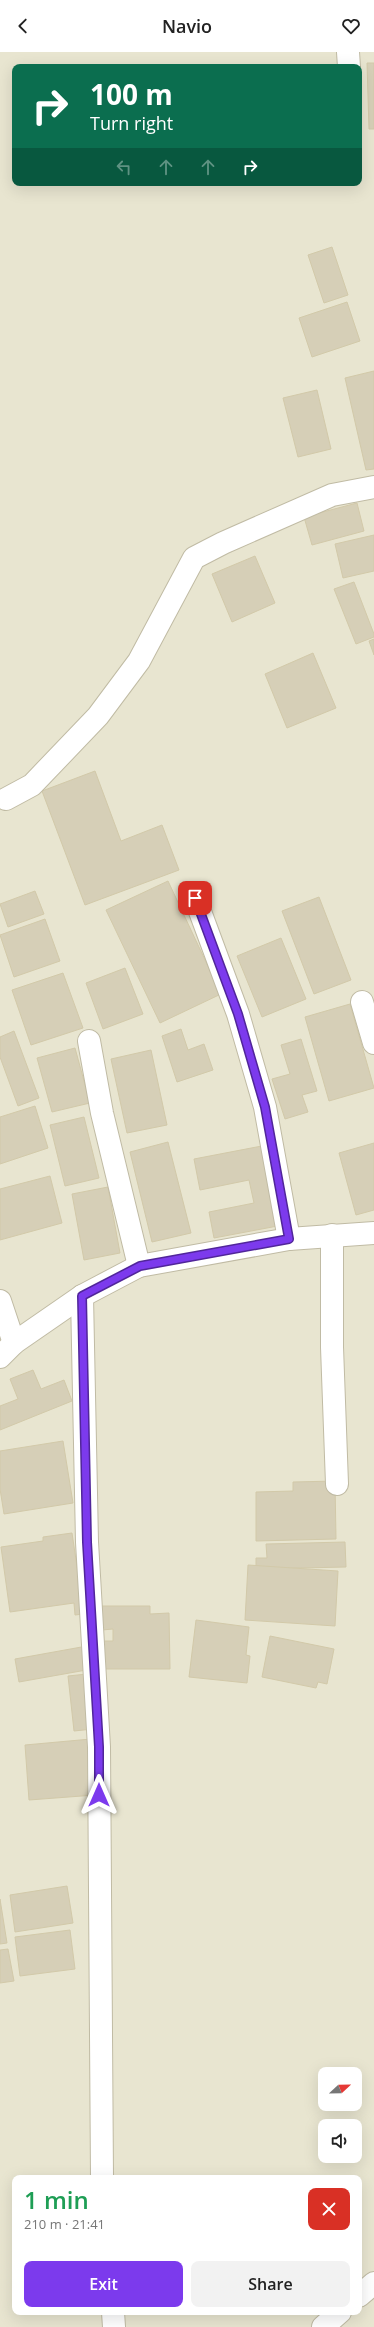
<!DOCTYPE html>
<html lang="en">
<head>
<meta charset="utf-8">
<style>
  :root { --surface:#fff; --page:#f2f2f2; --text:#222; --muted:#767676; --accent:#7c3aed }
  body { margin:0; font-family:"Open Sans",sans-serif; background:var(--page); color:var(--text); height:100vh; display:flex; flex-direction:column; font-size:15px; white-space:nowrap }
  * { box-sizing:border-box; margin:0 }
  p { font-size:13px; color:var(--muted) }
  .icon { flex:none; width:22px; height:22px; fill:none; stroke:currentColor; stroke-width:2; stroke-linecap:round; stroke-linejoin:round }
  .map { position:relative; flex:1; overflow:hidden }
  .details { position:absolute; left:12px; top:2123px; width:350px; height:140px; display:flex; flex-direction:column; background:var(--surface); border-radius:8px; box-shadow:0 4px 16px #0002 }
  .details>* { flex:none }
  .hud { position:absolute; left:12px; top:12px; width:350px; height:122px; border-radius:8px; box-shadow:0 4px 16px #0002; background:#0b6e4f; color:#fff; overflow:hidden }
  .needle { width:26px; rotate:68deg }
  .tools { position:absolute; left:318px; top:2015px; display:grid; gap:8px }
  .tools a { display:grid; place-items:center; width:44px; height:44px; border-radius:8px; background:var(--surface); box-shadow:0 4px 16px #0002; font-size:20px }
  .pin { position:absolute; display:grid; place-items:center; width:34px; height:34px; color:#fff; margin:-17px; border-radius:8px; box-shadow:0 2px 6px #0006 }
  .me { position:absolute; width:44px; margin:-22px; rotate:0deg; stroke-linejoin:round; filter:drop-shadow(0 0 3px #0008) }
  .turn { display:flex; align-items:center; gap:14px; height:84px; padding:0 12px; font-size:18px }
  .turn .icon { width:52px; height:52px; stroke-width:2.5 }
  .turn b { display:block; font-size:28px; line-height:34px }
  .lanes { display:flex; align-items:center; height:38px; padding:0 12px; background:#0003; justify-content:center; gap:20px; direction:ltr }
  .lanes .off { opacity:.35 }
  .round { display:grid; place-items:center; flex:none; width:42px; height:42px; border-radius:8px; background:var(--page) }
  .head { display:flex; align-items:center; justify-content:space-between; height:68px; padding:0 12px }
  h1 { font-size:24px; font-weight:600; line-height:30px; color:#1e9e55 }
  .cta { display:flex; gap:8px; margin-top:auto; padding:8px 12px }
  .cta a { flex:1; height:46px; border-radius:8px; background:var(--accent); color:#fff; font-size:16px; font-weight:600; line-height:46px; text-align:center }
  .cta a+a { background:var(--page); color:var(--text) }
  header { display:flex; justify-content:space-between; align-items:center; height:52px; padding:0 12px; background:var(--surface); font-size:18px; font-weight:600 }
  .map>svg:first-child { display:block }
</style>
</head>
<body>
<header><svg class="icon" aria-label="back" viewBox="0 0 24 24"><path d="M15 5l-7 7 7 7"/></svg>Navio<svg class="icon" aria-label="heart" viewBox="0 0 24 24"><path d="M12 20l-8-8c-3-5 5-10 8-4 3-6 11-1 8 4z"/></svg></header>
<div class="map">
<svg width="374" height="2275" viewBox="0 0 374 2275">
  <rect width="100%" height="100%" fill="#f3f1e2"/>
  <path fill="#e8e5d0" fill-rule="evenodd" d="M0 0H374V2275H0ZM15 15H359V131H15ZM325 2022H355V2052H325ZM325 2074H355V2104H325ZM15 2126H359V2260H15Z"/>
  <g fill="#d6cfb7" stroke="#d2c9a9">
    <polygon points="367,11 374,11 374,77 369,77"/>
    <polygon points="332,195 348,243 324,251 308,203"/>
    <polygon points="347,250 360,289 312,305 299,266"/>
    <polygon points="374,319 374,417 366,418 345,326"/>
    <polygon points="317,338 331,397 298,405 283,346"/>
    <polygon points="357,451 364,479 312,493 304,465"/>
    <polygon points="374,483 374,519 343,526 335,492"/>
    <polygon points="255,504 275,551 232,570 212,522"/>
    <polygon points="354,530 374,582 374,585 356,592 334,537"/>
    <polygon points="374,587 374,603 369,589"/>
    <polygon points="313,601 336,656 287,676 265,622"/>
    <polygon points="95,719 121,789 162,773 179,818 85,853 42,739"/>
    <polygon points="168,829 221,942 160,971 106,858"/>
    <polygon points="35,839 44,862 8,875 0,852"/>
    <polygon points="319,845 351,928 314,942 282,859"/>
    <polygon points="45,867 60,909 14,925 0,883"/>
    <polygon points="281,886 306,947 262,965 237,904"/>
    <polygon points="125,916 143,962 103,977 86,931"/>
    <polygon points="63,921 83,976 31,993 12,938"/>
    <polygon points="350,952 374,1036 329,1049 305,965"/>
    <polygon points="181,977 188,998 204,992 213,1018 177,1030 162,984"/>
    <polygon points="14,979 39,1046 18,1054 0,1005 0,985"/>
    <polygon points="301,987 317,1039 302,1043 308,1060 285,1067 272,1027 290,1022 281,993"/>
    <polygon points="75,996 90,1051 52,1060 37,1006"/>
    <polygon points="151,998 167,1073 127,1081 111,1007"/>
    <polygon points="35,1054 48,1096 0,1112 0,1065"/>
    <polygon points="84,1065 99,1126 65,1134 50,1073"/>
    <polygon points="168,1090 191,1181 152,1190 130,1100"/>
    <polygon points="374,1091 374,1158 356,1163 339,1101"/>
    <polygon points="267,1093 283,1173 214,1186 209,1160 254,1151 249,1128 200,1138 194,1107"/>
    <polygon points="50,1124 62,1171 0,1188 0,1137"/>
    <polygon points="108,1135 120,1201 84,1208 72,1142"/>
    <polygon points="33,1318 41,1337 64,1328 72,1349 0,1378 0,1354 18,1347 10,1327"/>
    <polygon points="63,1389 73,1451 4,1462 0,1437 0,1399"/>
    <polygon points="335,1429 336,1487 256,1489 256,1440 293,1439 293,1430"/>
    <polygon points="72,1481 80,1535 91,1561 75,1563 74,1551 10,1560 1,1495 43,1489 43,1485"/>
    <polygon points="345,1490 346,1515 256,1517 256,1506 267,1506 266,1492"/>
    <polygon points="248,1513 338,1519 335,1574 245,1568"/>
    <polygon points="102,1554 150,1554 150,1562 169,1561 170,1617 103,1617 103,1589 113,1589 113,1577 102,1578"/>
    <polygon points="196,1568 249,1575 246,1603 250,1604 247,1631 189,1625"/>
    <polygon points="270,1584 334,1597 327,1632 318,1630 316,1636 262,1625"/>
    <polygon points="87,1594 92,1617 19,1630 15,1607"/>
    <polygon points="87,1622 93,1677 74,1679 68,1624"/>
    <polygon points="91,1687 95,1743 29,1748 25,1693"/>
    <polygon points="67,1834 73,1871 15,1880 10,1843"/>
    <polygon points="0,1847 7,1891 0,1892"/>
    <polygon points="70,1878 75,1917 20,1924 15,1885"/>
    <polygon points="8,1897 14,1929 0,1931 0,1898"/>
  </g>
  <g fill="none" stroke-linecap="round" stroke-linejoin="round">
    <g stroke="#c0bba4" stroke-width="24">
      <g id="minor">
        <polyline points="348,0 349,15"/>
        <polyline points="6,747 32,733 98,664 139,609 194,506 223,491 332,443 374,435"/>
        <polyline points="195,846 238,962 265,1055 289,1187"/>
        <polyline points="362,950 374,991"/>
        <polyline points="89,989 102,1061 139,1214"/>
        <polyline points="332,1183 332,1295 337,1432"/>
        <polyline points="82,1244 87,1490 99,1695 102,2126"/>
        <polyline points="0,1249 14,1291"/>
        <polyline points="0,1305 14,1291 82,1244 139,1214 289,1187 374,1181"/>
        <polyline points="359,2244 374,2231"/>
        <polyline points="113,2260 114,2275"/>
        <polyline points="323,2275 340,2260"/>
      </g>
    </g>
    <use href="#minor" stroke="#fff" stroke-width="22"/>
  </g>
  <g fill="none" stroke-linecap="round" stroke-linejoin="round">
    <g stroke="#51269a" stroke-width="10">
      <polyline id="route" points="99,1743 99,1695 87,1490 82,1244 140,1214 289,1187 265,1055 238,962 195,846"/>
    </g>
    <use href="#route" stroke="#7c3aed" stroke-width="7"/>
  </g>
</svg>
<div class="tools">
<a><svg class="needle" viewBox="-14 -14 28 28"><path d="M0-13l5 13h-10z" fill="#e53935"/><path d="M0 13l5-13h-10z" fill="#767676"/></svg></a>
<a><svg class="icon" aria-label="sound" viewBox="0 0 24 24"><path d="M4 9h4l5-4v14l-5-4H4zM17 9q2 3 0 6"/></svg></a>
</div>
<div class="pin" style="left:195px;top:846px;background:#d93025"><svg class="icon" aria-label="arrive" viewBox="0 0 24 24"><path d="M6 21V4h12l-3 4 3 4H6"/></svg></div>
<svg class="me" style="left:99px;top:1743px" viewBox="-20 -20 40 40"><path d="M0-17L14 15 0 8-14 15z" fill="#7c3aed" stroke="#fff" stroke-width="4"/></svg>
<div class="hud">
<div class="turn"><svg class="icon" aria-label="right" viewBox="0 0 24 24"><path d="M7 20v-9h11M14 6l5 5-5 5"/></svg><div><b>100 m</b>Turn right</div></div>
<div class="lanes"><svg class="icon off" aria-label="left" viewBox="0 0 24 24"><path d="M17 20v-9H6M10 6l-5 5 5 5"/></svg><svg class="icon off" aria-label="ahead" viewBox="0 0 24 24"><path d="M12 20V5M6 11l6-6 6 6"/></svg><svg class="icon off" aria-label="ahead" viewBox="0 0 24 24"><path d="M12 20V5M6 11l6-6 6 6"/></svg><svg class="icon" aria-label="right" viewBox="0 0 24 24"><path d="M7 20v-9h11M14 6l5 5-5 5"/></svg></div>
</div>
<section class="details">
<div class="head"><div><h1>1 min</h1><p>210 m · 21:41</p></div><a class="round" style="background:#d93025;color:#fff"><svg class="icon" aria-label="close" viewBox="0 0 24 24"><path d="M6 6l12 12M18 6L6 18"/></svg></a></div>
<div class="cta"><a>Exit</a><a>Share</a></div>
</section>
</div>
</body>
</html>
